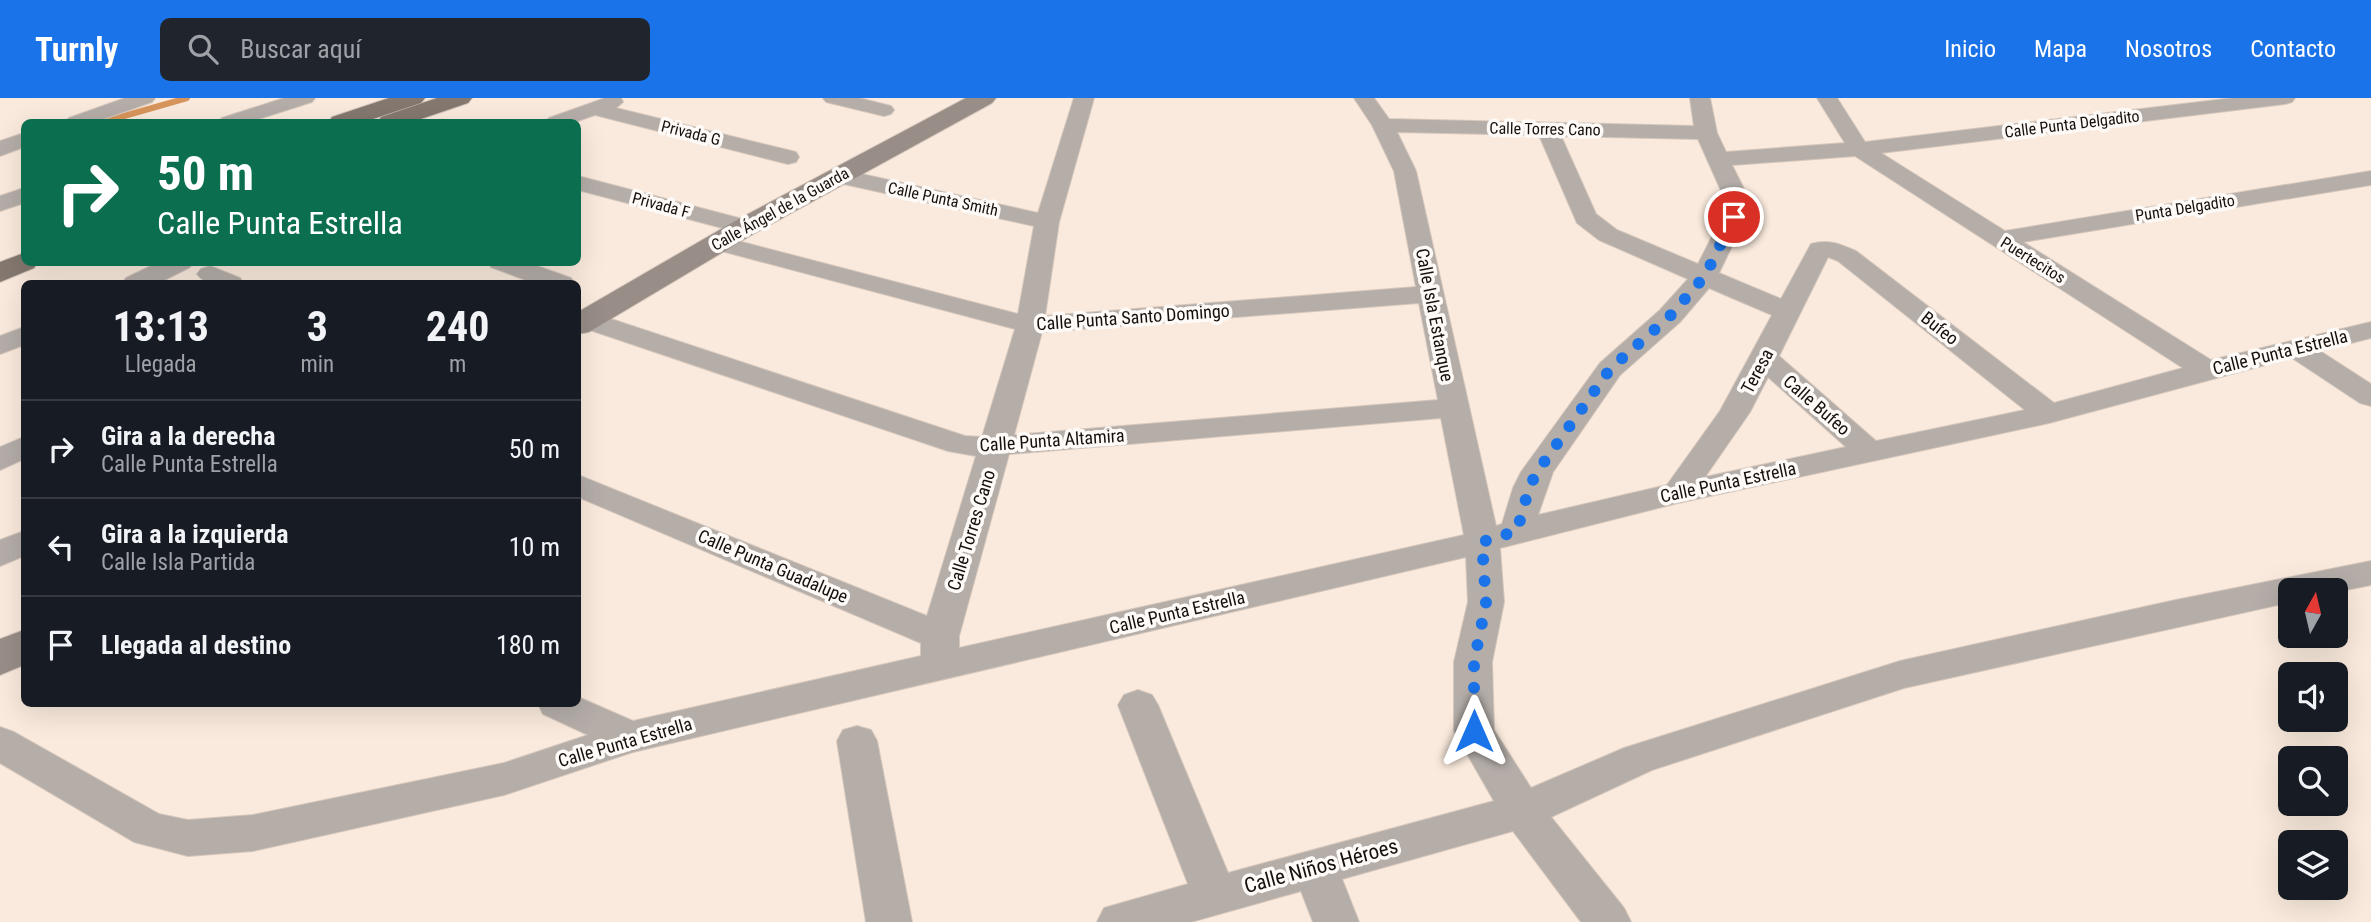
<!DOCTYPE html>
<html lang="es">
<head>
<meta charset="utf-8">
<style>
  :root { --surface:#171b24; --page:#20242c; --text:#f1f3f6; --muted:#9ea1a6; --line:#363941; --accent:#1a73e8 }
  body { margin:0; font-family:"Roboto Condensed",sans-serif; background:var(--page); color:var(--text); height:100vh; display:flex; flex-direction:column; font-size:26px; white-space:nowrap }
  * { box-sizing:border-box; margin:0 }
  p { font-size:23px; color:var(--muted) }
  .icon { flex:none; width:38px; height:38px; fill:none; stroke:currentColor; stroke-width:2; stroke-linecap:round; stroke-linejoin:round }
  .map { position:relative; flex:1; overflow:hidden }
  .sheet { position:absolute; left:21px; top:182px; width:560px; height:427px; display:flex; flex-direction:column; background:var(--surface); border-radius:10px; box-shadow:0 7px 28px #0002 }
  .sheet>* { flex:none }
  .top-card { position:absolute; left:21px; top:21px; width:560px; height:147px; border-radius:10px; box-shadow:0 7px 28px #0002; background:#0b6e4f; color:#fff; overflow:hidden }
  .needle { width:46px; rotate:8deg }
  .controls { position:absolute; left:2278px; top:480px; display:grid; gap:14px }
  .controls a { display:grid; place-items:center; width:70px; height:70px; border-radius:10px; background:var(--surface); box-shadow:0 7px 28px #0002; font-size:35px }
  .pin { position:absolute; display:grid; place-items:center; width:60px; height:60px; color:#fff; margin:-30px; border:4px solid #fff; border-radius:50%; box-shadow:0 2px 7px #0007 }
  .me { position:absolute; width:77px; margin:-38px; rotate:0deg; stroke-linejoin:round; filter:drop-shadow(0 0 5px #0008) }
  .turn { display:flex; align-items:center; gap:24px; height:147px; padding:0 21px; font-size:32px }
  .turn .icon { width:91px; height:91px; stroke-width:2.5 }
  .turn b { display:block; font-size:49px; line-height:60px }
  .eta { display:flex; justify-content:space-evenly; align-items:center; height:119px; text-align:center }
  .eta b { font-size:42px; font-weight:700; line-height:49px }
  ul { padding:0; list-style:none }
  li { display:flex; align-items:center; gap:21px; height:98px; padding:0 21px; border-top:2px solid var(--line) }
  li div { flex:1 }
  li b { display:block; font-size:26px }
  li em { font-style:normal }
  header { display:flex; align-items:center; gap:42px; box-sizing:border-box; height:98px; padding:0 35px; background:var(--accent); color:#fff }
  header strong { font-size:33px }
  nav { display:flex; gap:38px; margin-inline-start:auto; font-size:24px }
  .search { width:490px; height:63px; background:var(--page); display:flex; align-items:center; gap:18px; box-sizing:border-box; padding:0 24px; border-radius:10px; color:var(--muted); font-size:26px }
  .map>svg:first-child { display:block }
</style>
</head>
<body>
<header>
<strong>Turnly</strong>
<div class="search"><svg class="icon" aria-label="search" viewBox="0 0 24 24"><circle cx="10" cy="10" r="6"/><path d="M15 15l6 6"/></svg>Buscar aquí</div>
<nav><a>Inicio</a><a>Mapa</a><a>Nosotros</a><a>Contacto</a></nav>
</header>
<div class="map">
<svg width="2371" height="824" viewBox="0 0 2371 824">
  <rect width="100%" height="100%" fill="#faeadd"/>
  <g fill="none" stroke-linecap="round" stroke-linejoin="round">
    <polyline stroke="#d8955b" stroke-width="6" points="103,24 187,0"/>
    <g stroke="#d6c7bc" stroke-width="2">
      <g id="street">
        <polygon points="125,0 155,0 152,4 95,24 65,24 69,20"/>
        <polygon points="284,0 315,0 312,4 249,24 218,24 222,20"/>
        <polygon points="605,0 621,0 623,4 616,10 796,54 799,59 796,64 788,66 595,17 575,24 545,24 549,20"/>
        <polygon points="823,0 859,0 891,8 894,12 891,16 884,18 826,4"/>
        <path d="M1074 0H1094L1059 124 1045 218 1416 189 1394 73 1372 27 1354 0H1374L1389 21 1694 28 1690 0H1710L1717 35 1726 54 1845 45 1817 0H1837L1865 44 2233 0H2295L2292 4 2285 6 1881 55 2005 133 2371 73V87L2023 144 2211 262 2371 224V240L2320 253 2371 286V308L2360 305 2292 260 2049 325 1678 405 1500 450 1504 504 1492 564 1494 632 1531 690 1624 650 1900 563 2171 503 2371 463V487L2336 494V492H2291V504L1904 590 1652 672 1551 719 1624 810 1631 824H1581L1513 733 1342 781 1359 824H1313L1301 793 1191 824H1097L1104 810 1188 786 1118 607 1124 597 1138 592 1152 597 1158 607 1228 775 1494 703 1454 633V564L1468 504 1466 459 633 654 504 697 253 753 188 758 134 744 0 665V629L14 634 159 716 188 722 253 717 504 665 588 637 543 616 538 606H578V599L633 623 921 558V545L578 399V377L927 518 976 358 948 353 578 228V216L586 214 596 216 965 338 982 339 1015 231 710 150 707 145 710 140 719 138 1018 216 1034 128 839 85 831 83 828 78 831 73 839 71 1038 115ZM1397 34 1539 37 1577 125 1599 142 1688 181 1660 212 1600 265 1521 374 1513 390 1502 426 1496 428 1416 73ZM1561 38 1698 41 1723 97 1722 119 1698 166 1617 132 1596 116ZM1855 58 2183 270 2054 305 1856 153C1840 146 1829 141 1811 146L1781 201 1719 175 1746 119 1747 97 1732 67ZM1828 159 1838 163 2025 312 1876 343 1779 258ZM1709 190 1772 217 1720 313 1667 387 1538 417 1553 374 1620 277 1680 224ZM1419 205 1438 302 1014 337 1042 234ZM1768 279 1846 349 1705 379 1750 314ZM1441 320 1464 437 959 550V538L1009 356Z"/>
        <polygon points="24,35 24,49 0,58 0,43"/>
        <polygon points="578,78 754,124 757,129 754,134 745,136 578,92"/>
        <polygon points="24,90 24,105 0,113 0,98"/>
        <polygon points="159,164 193,164 190,169 157,186 122,186 126,180"/>
        <polygon points="488,164 526,164 571,180 575,186 536,186 491,169"/>
        <path d="M210 168 240 180 244 186C228 186 207 190 197 176L201 171Z"/>
        <polygon points="24,229 24,247 0,256 0,238"/>
        <polygon points="24,339 24,361 0,372 0,349"/>
        <polygon points="24,433 24,458 0,468 0,442"/>
        <polygon points="857,628 871,632 877,643 912,824 866,824 837,643 843,632"/>
      </g>
    </g>
    <g stroke="#d6c7bc" stroke-width="2">
      <g id="secondary">
        <polygon points="966,0 996,0 992,5 755,135 589,234 578,236 578,214 735,123"/>
        <polygon points="24,532 24,567 0,577 0,541"/>
      </g>
    </g>
    <g stroke="#d6c7bc" stroke-width="2">
      <g id="primary">
        <polygon points="389,0 425,0 421,5 364,24 329,24 332,19"/>
        <polygon points="437,0 472,0 468,5 412,24 378,24 381,19"/>
        <polygon points="24,155 24,164 38,164 34,170 0,184 0,164"/>
      </g>
    </g>
    <use href="#street" fill="#b4ada8" fill-rule="evenodd"/>
    <use href="#secondary" fill="#988e87" fill-rule="evenodd"/>
    <use href="#primary" fill="#84786f" fill-rule="evenodd"/>
  </g>
  <g fill="none" stroke-linecap="round" stroke-linejoin="round">
    <polyline stroke="#1a73e8" stroke-width="12" stroke-dasharray="0 21.6" points="1474,633 1474,564 1486,505 1482,444 1517,433 1529,390 1537,374 1610,271 1670,218 1705,178 1734,119"/>
  </g>
  <g text-anchor="middle" dominant-baseline="central" stroke-width="7" stroke-linejoin="round" paint-order="stroke">
    <g font-size="16" fill="#16100c" stroke="#fdfaf7">
      <text transform="translate(2072 26) rotate(-7)">Calle Punta Delgadito</text>
      <text transform="translate(1545 31) rotate(1)">Calle Torres Cano</text>
      <text transform="translate(691 35) rotate(14)">Privada G</text>
      <text transform="translate(943 101) rotate(12)">Calle Punta Smith</text>
      <text transform="translate(661 107) rotate(15)">Privada F</text>
      <text transform="translate(2185 110) rotate(-9)">Punta Delgadito</text>
      <text transform="translate(780 111) rotate(-29)">Calle Ángel de la Guarda</text>
      <text transform="translate(2033 162) rotate(32)">Puertecitos</text>
    </g>
    <g font-size="18" fill="#16100c" stroke="#fdfaf7">
      <text transform="translate(1435 217) rotate(79)">Calle Isla Estanque</text>
      <text transform="translate(1133 219) rotate(-4)">Calle Punta Santo Domingo</text>
      <text transform="translate(1940 230) rotate(38)">Bufeo</text>
      <text transform="translate(2280 254) rotate(-14)">Calle Punta Estrella</text>
      <text transform="translate(1757 273) rotate(-62)">Teresa</text>
      <text transform="translate(1817 307) rotate(41)">Calle Bufeo</text>
      <text transform="translate(1052 342) rotate(-4)">Calle Punta Altamira</text>
      <text transform="translate(1728 384) rotate(-12)">Calle Punta Estrella</text>
      <text transform="translate(971 432) rotate(-73)">Calle Torres Cano</text>
      <text transform="translate(773 468) rotate(23)">Calle Punta Guadalupe</text>
      <text transform="translate(1177 514) rotate(-13)">Calle Punta Estrella</text>
      <text transform="translate(625 644) rotate(-16)">Calle Punta Estrella</text>
    </g>
    <g font-size="21" fill="#16100c" stroke="#fdfaf7">
      <text transform="translate(1321 768) rotate(-15)">Calle Niños Héroes</text>
    </g>
  </g>
</svg>
<div class="controls">
<a><svg class="needle" viewBox="-14 -14 28 28"><path d="M0-13l5 13h-10z" fill="#e53935"/><path d="M0 13l5-13h-10z" fill="#9ea1a6"/></svg></a>
<a><svg class="icon" aria-label="sound" viewBox="0 0 24 24"><path d="M4 9h4l5-4v14l-5-4H4zM17 9q2 3 0 6"/></svg></a>
<a><svg class="icon" aria-label="search" viewBox="0 0 24 24"><circle cx="10" cy="10" r="6"/><path d="M15 15l6 6"/></svg></a>
<a><svg class="icon" aria-label="layers" viewBox="0 0 24 24"><path d="M12 4l9 5-9 5-9-5zM3 14l9 5 9-5"/></svg></a>
</div>
<div class="pin" style="left:1734px;top:119px;background:#d93025"><svg class="icon" aria-label="arrive" viewBox="0 0 24 24"><path d="M6 21V4h12l-3 4 3 4H6"/></svg></div>
<svg class="me" style="left:1474px;top:633px" viewBox="-20 -20 40 40"><path d="M0-17L14 15 0 8-14 15z" fill="#1a73e8" stroke="#fff" stroke-width="4"/></svg>
<div class="top-card">
<div class="turn"><svg class="icon" aria-label="right" viewBox="0 0 24 24"><path d="M7 20v-9h11M14 6l5 5-5 5"/></svg><div><b>50 m</b>Calle Punta Estrella</div></div>
</div>
<section class="sheet">
<div class="eta">
<div><b>13:13</b><p>Llegada</p></div>
<div><b>3</b><p>min</p></div>
<div><b>240</b><p>m</p></div>
</div>
<ul>
<li><svg class="icon" aria-label="right" viewBox="0 0 24 24"><path d="M7 20v-9h11M14 6l5 5-5 5"/></svg><div><b>Gira a la derecha</b><p>Calle Punta Estrella</p></div><em>50 m</em></li>
<li><svg class="icon" aria-label="left" viewBox="0 0 24 24"><path d="M17 20v-9H6M10 6l-5 5 5 5"/></svg><div><b>Gira a la izquierda</b><p>Calle Isla Partida</p></div><em>10 m</em></li>
<li><svg class="icon" aria-label="arrive" viewBox="0 0 24 24"><path d="M6 21V4h12l-3 4 3 4H6"/></svg><div><b>Llegada al destino</b></div><em>180 m</em></li>
</ul>
</section>
</div>
</body>
</html>
